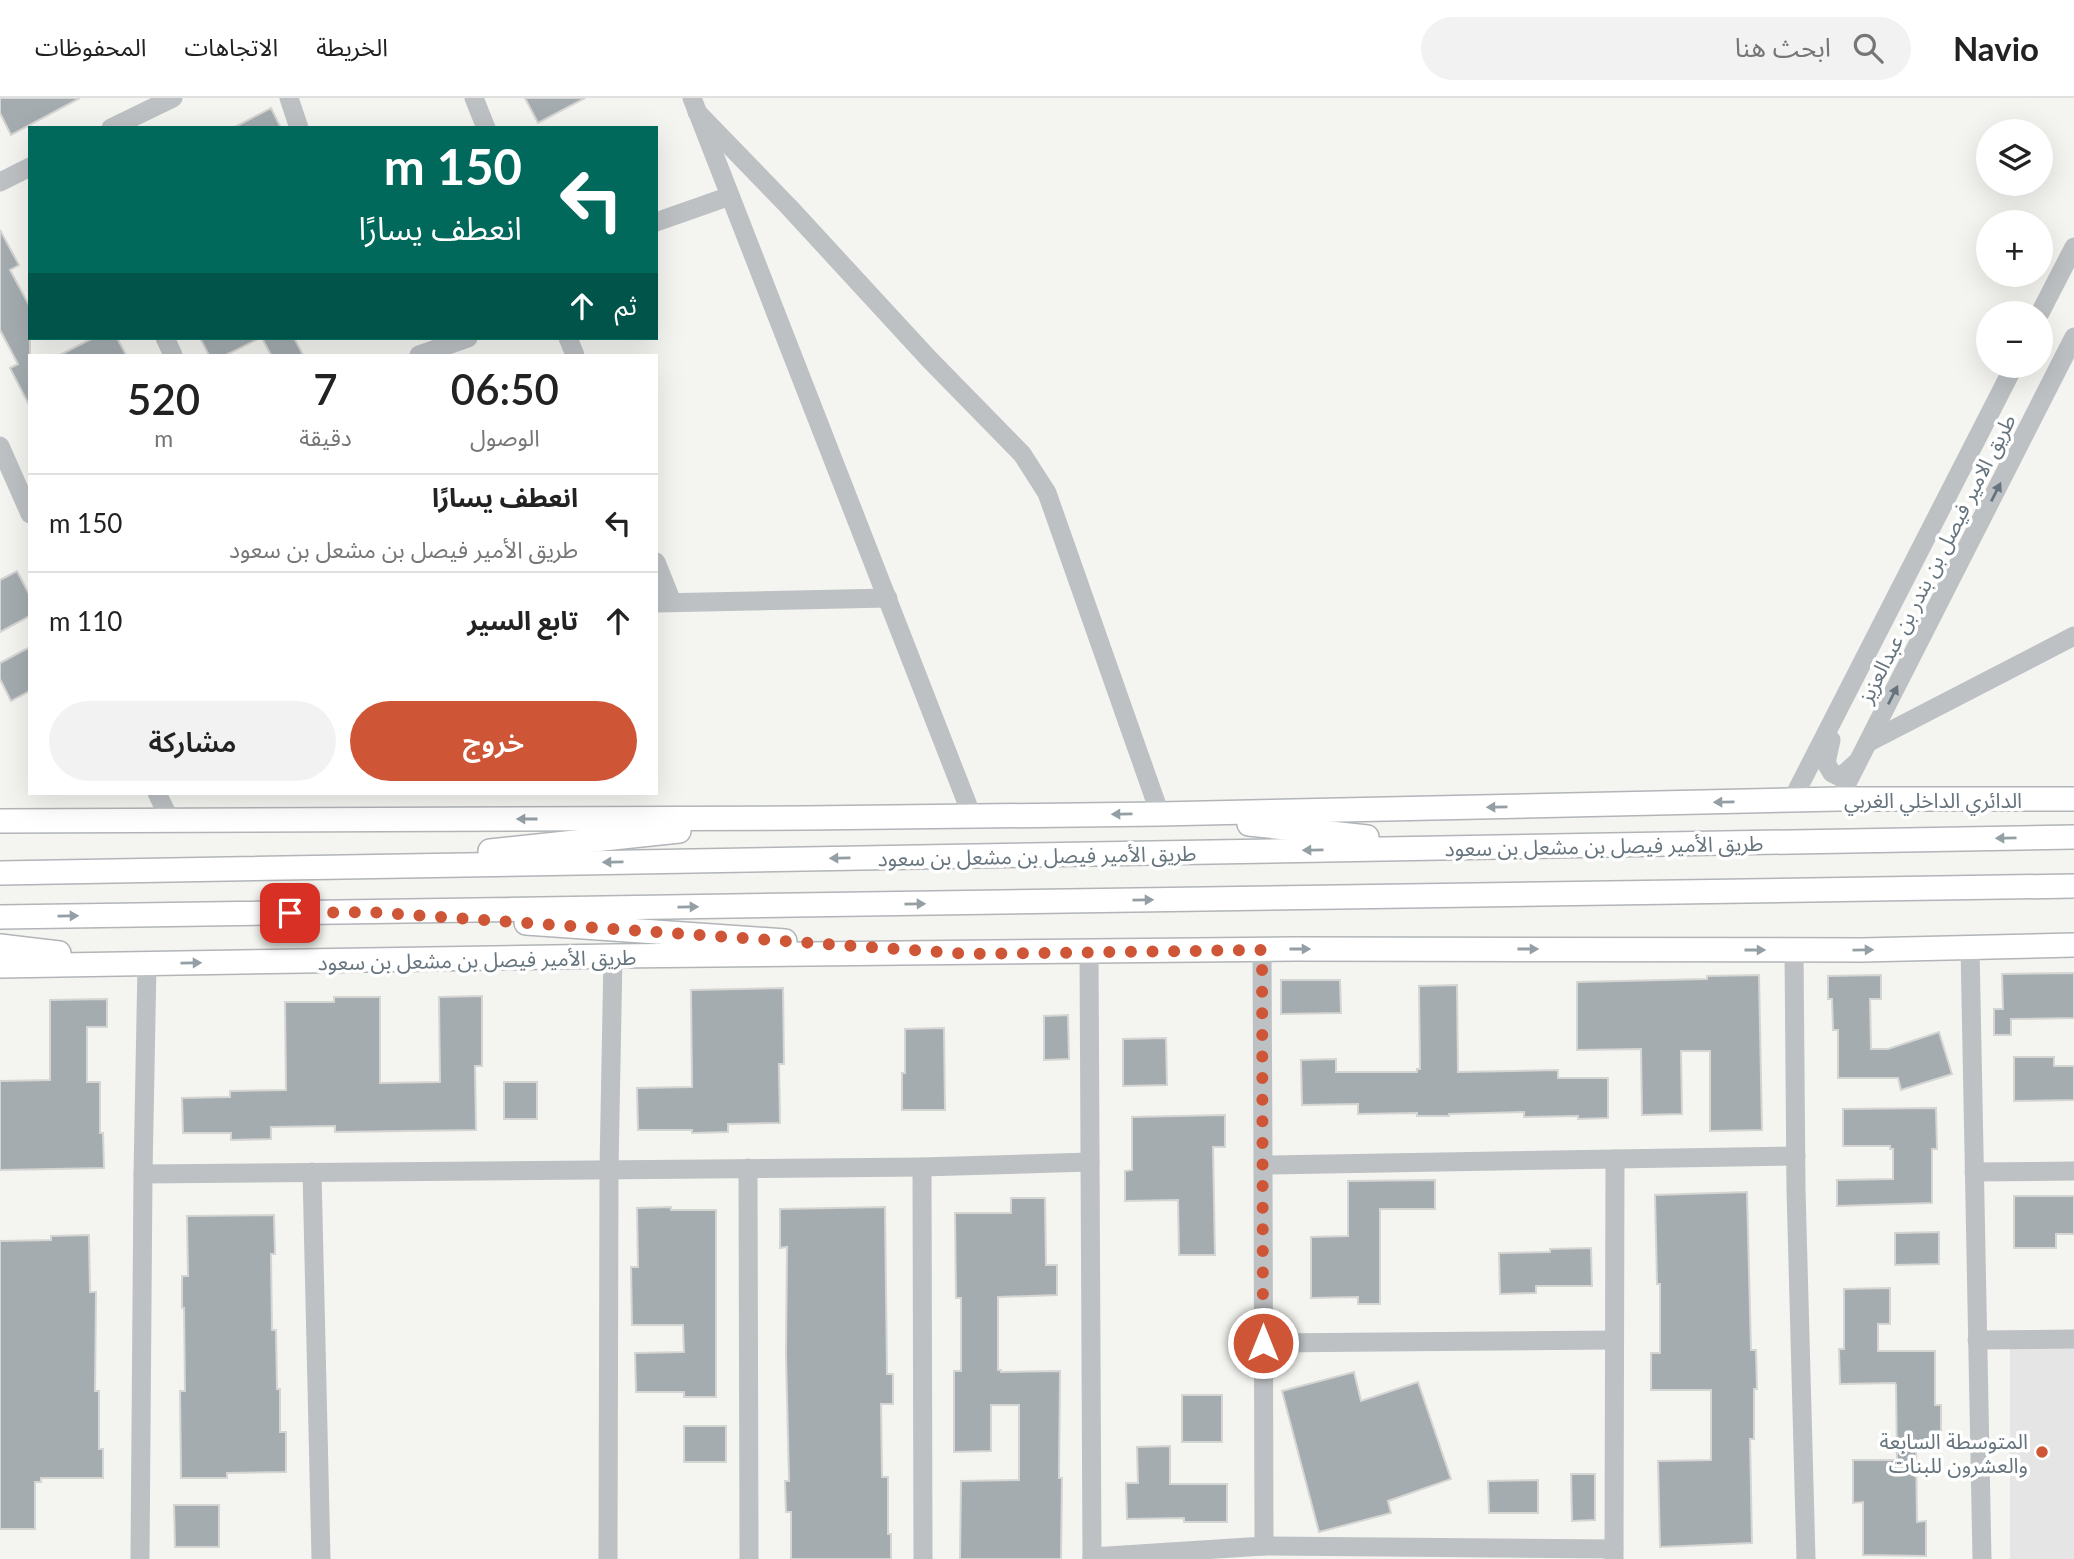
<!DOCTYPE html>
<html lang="ar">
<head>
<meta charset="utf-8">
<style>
  :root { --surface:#fff; --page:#f2f2f2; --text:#222; --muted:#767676; --line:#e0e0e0; --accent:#ce5536 }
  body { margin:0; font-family:Lato,"Noto Sans Arabic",sans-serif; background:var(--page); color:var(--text); direction:rtl; height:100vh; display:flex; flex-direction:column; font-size:26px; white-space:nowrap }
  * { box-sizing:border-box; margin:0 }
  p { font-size:23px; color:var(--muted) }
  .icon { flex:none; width:38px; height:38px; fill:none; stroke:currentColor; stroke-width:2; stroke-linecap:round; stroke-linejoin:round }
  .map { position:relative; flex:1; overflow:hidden; direction:ltr }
  .panel { position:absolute; left:28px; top:256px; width:630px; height:441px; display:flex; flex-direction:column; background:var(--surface); border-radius:0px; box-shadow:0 7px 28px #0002; direction:rtl }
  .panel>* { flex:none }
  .top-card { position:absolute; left:28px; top:28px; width:630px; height:214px; border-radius:0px; box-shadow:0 7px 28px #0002; direction:rtl; background:#00695c; color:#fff; overflow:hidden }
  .buttons { position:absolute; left:1976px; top:21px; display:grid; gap:14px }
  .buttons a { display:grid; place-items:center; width:77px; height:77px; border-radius:50%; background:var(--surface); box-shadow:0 7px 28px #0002; font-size:35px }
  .pin { position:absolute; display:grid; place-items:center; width:60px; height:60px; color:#fff; margin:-30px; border-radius:14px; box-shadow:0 4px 10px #0006 }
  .me { position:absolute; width:77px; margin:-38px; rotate:0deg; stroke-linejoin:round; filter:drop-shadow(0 0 5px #0008) }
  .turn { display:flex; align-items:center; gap:24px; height:147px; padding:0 21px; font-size:32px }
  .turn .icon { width:91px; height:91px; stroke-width:2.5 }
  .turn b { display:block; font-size:49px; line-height:60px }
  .then { display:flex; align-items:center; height:66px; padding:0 21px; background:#0003; gap:14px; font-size:26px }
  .eta { display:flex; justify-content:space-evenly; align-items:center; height:119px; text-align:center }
  .eta b { font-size:42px; font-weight:600; line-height:49px }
  .action { display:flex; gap:14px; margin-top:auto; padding:14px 21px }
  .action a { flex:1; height:80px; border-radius:42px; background:var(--accent); color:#fff; font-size:28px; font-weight:600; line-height:80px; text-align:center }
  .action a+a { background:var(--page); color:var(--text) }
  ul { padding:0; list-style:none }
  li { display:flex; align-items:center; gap:21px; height:98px; padding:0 21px; border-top:2px solid var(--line) }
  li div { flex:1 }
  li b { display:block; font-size:26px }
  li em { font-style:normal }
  header { display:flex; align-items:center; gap:42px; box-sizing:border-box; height:98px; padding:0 35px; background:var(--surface); border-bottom:2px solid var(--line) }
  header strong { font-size:33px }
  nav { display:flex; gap:38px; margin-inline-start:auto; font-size:24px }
  .search { width:490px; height:63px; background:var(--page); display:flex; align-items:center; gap:18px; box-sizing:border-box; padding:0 24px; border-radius:38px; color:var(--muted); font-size:26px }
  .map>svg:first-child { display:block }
</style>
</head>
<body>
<header>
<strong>Navio</strong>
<div class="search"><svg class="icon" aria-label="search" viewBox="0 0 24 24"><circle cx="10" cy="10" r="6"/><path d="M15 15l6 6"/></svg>ابحث هنا</div>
<nav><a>الخريطة</a><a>الاتجاهات</a><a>المحفوظات</a></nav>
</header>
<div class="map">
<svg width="2074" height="1461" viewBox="0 0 2074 1461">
  <rect width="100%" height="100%" fill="#f4f4f0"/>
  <rect fill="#e4e5e4" x="2010" y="1247" width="64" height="214"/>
  <g fill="#a4acb0" stroke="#d5d5d3" stroke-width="2">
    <polygon points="0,0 80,0 11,37 0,15"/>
    <polygon points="525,0 585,0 538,25"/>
    <polygon points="271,10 281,30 233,30"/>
    <polygon points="0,132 19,167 10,172 30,209 30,309 10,270 18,266 0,232"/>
    <polygon points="93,240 117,240 126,257 60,257"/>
    <polygon points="200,240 260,240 226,257 209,257"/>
    <polygon points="262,240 294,240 303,257 271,257"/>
    <polygon points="17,473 30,498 30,518 0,534 0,482"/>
    <polygon points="30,549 30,593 11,603 0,581 0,565"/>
    <polygon points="2074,875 2074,920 2011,921 2011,937 1994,937 1994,911 2003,911 2002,876"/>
    <polygon points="1759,877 1762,1032 1710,1033 1710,953 1681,953 1682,1016 1642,1017 1641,951 1577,952 1577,884 1707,881 1707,878"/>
    <polygon points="1881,877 1881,901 1870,901 1871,951 1888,951 1939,934 1952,976 1901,992 1898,980 1838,980 1838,932 1833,932 1832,901 1828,901 1828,878"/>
    <polygon points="1281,882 1340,882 1341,915 1281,916"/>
    <polygon points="1457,887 1458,974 1558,972 1558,980 1608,980 1608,1020 1578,1021 1578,1018 1524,1019 1524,1014 1449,1016 1449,1018 1417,1018 1417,1015 1358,1016 1358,1006 1302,1007 1301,962 1336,961 1336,974 1417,974 1417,971 1420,971 1419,888"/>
    <polygon points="783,890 784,966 779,966 780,1025 728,1026 728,1034 692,1035 692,1032 638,1032 637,990 692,989 691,892"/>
    <polygon points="482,898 482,968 475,968 476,1032 335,1034 335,1028 271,1029 271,1041 231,1042 231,1035 183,1035 182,1000 230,999 230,993 286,992 285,904 334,904 334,899 380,899 380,985 440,984 439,899"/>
    <polygon points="107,901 107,929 87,929 87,984 100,984 100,1035 103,1035 104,1070 0,1072 0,983 50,982 50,902"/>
    <polygon points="1068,917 1069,961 1044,962 1044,918"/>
    <polygon points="944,930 945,1012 902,1012 902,975 905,975 905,931"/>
    <polygon points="1166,940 1167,987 1123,988 1123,941"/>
    <polygon points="2014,959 2054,959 2054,968 2074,968 2074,1002 2014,1003"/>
    <rect x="504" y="984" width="33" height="37"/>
    <polygon points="1936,1010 1937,1051 1932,1051 1932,1105 1837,1108 1837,1082 1893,1081 1893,1051 1890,1051 1890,1048 1843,1048 1843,1011"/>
    <polygon points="1225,1017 1225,1049 1213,1049 1215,1157 1179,1157 1178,1102 1125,1103 1125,1073 1132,1072 1132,1019"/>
    <polygon points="1435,1082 1435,1111 1380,1111 1380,1206 1358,1206 1358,1199 1311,1200 1311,1139 1348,1138 1348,1083"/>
    <polygon points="1747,1094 1751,1252 1756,1252 1757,1291 1754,1291 1754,1341 1750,1341 1752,1445 1660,1449 1658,1363 1711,1362 1711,1292 1651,1292 1651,1255 1660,1255 1660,1186 1657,1186 1655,1097"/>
    <polygon points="2014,1098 2074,1098 2074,1136 2056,1136 2056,1150 2014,1150"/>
    <polygon points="1011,1100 1045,1100 1046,1167 1057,1167 1057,1197 998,1199 998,1272 1001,1272 1001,1274 1060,1273 1059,1380 1062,1380 1061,1461 960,1461 961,1383 1019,1382 1019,1307 991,1307 991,1353 954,1354 954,1273 961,1273 961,1200 956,1200 955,1115 1011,1115"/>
    <polygon points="671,1109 671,1112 716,1112 716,1299 684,1299 684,1294 636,1294 635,1255 684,1254 683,1227 632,1227 631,1169 638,1169 637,1110"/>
    <polygon points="885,1109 887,1276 893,1276 893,1306 881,1306 882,1379 888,1379 888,1436 891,1436 891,1461 791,1461 791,1414 786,1414 785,1383 789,1383 786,1256 787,1149 780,1150 780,1111"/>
    <polygon points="274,1117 275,1156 271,1156 272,1232 276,1232 277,1291 280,1291 280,1334 286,1334 286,1374 227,1375 227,1380 181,1380 180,1293 185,1293 184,1210 182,1210 182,1178 188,1178 187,1118"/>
    <polygon points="1939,1134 1939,1166 1895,1167 1895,1135"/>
    <polygon points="89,1137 90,1194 96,1194 95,1293 99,1293 99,1351 103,1351 103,1380 41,1380 41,1384 35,1384 35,1431 0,1431 0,1143 51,1142 51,1138"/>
    <polygon points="1591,1150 1592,1188 1536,1188 1536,1195 1500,1196 1499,1155 1550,1154 1550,1151"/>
    <polygon points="1890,1190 1890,1226 1878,1226 1878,1253 1935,1253 1935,1307 1941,1307 1941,1343 1916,1343 1917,1424 1926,1423 1926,1458 1863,1457 1863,1404 1853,1405 1853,1362 1897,1362 1896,1287 1895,1285 1840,1286 1839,1251 1844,1251 1844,1191"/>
    <polygon points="1354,1274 1361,1303 1418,1284 1451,1381 1388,1403 1391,1415 1319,1434 1282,1293"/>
    <rect x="1182" y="1297" width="40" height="47"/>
    <rect x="684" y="1328" width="42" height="36"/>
    <polygon points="1170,1348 1170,1386 1227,1386 1227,1424 1184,1424 1184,1420 1127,1421 1126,1385 1138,1385 1137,1349"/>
    <polygon points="1571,1376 1595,1376 1595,1422 1572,1423"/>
    <polygon points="1538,1382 1538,1415 1489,1415 1488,1383"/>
    <polygon points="174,1407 219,1407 219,1449 175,1449"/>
  </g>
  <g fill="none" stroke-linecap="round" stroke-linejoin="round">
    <g stroke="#b1b5b8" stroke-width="26">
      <g id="major">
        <polyline points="0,723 807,720 1160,716 1839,701 2074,701"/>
        <polyline points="1249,726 1367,739"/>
        <polyline points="490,753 679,733"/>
        <polyline points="0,775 2074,739"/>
        <polyline points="0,819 2074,788"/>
        <polyline points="526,825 785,843"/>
        <polyline points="0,848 59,855"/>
        <polyline points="0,868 613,858 1294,851 1862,852 2074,847"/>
      </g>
    </g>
    <g stroke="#bdc1c4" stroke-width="19">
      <polyline points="289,0 299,30"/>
      <polyline points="474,0 486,30"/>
      <polyline points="692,0 972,718"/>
      <polyline points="697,14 789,109 929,261 1022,356 1047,395 1160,716"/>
      <polyline points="111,30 173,0"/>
      <polyline points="0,84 30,69"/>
      <polyline points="656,124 730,98"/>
      <polyline points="2040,215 2074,149"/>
      <polyline points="165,240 173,257"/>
      <polyline points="568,240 575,257"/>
      <polyline points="419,257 468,240"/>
      <polyline points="0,348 30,416"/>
      <polyline points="656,464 672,504"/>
      <polyline points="656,505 888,500"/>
      <polyline points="1831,642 1826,665 1832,675 1838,678 1845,675 1856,665"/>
      <polyline points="1869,644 2074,538"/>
      <polyline points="157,695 170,722"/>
      <polyline points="1839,701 2074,239"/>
      <polyline points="1792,702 2014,268"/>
      <polyline points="1970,849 1982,1461"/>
      <polyline points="1089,851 1092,1461"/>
      <polyline points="1262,852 1263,1067 1796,1058"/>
      <polyline points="1794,852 1796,1091 1806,1461"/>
      <polyline points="147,866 143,1076 922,1069"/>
      <polyline points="748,1070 749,1461"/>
      <polyline points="312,1074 321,1461"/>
      <polyline points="1974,1074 2074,1073"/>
      <polyline points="1977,1242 2074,1241"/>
      <polyline points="1263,1245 1614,1242"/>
      <polyline points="1264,1448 1614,1451"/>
      <polyline points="1092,1459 1264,1448 1263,1067"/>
      <polyline points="140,1461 143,1076"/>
      <polyline points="608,1461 609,1071 613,858"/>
      <polyline points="923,1461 922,1069 1090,1064"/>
      <polyline points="1614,1461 1615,1061"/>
    </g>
    <use href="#major" stroke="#fff" stroke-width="23"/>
  </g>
  <defs><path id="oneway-solid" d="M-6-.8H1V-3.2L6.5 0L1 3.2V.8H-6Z" transform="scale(1.75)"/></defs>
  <g fill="#66747e">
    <use href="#oneway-solid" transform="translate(1996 394) rotate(-63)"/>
    <use href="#oneway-solid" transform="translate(1893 597) rotate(-63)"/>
  </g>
  <g fill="#949ea5">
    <use href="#oneway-solid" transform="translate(1724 704) rotate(179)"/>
    <use href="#oneway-solid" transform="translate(1497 709) rotate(179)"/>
    <use href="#oneway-solid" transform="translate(1122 716) rotate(179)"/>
    <use href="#oneway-solid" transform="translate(527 721) rotate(180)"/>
    <use href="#oneway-solid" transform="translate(2006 740) rotate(179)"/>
    <use href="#oneway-solid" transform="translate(1313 752) rotate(179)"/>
    <use href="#oneway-solid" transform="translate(840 760) rotate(179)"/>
    <use href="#oneway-solid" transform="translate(613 764) rotate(179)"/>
    <use href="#oneway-solid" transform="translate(1143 802) rotate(-1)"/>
    <use href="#oneway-solid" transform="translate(915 806) rotate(-1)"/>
    <use href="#oneway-solid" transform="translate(688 809) rotate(-1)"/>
    <use href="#oneway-solid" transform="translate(68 818) rotate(-1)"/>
    <use href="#oneway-solid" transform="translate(1300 851)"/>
    <use href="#oneway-solid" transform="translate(1528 851)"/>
    <use href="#oneway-solid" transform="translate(1755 852)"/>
    <use href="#oneway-solid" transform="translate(1863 852) rotate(-1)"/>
    <use href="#oneway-solid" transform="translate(191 865) rotate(-1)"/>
  </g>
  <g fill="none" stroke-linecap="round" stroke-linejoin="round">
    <polyline stroke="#ce5536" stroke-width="12" stroke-dasharray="0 21.6" points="290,815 369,814 970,856 1262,852 1263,1245"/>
  </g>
  <circle fill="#ce5536" stroke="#fff" stroke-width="2.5" cx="2042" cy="1354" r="7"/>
  <g text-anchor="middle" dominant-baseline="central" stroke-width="7" stroke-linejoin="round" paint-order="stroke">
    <g font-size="21" fill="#66747e" stroke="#fff">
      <text transform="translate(1936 460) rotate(-63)">طريق الامير فيصل بن بندر بن عبدالعزيز</text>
      <text x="1933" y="701">الدائري الداخلي الغربي</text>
      <text transform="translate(1604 747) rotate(-1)">طريق الأمير فيصل بن مشعل بن سعود</text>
      <text transform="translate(1037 757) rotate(-1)">طريق الأمير فيصل بن مشعل بن سعود</text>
      <text transform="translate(477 861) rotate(-1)">طريق الأمير فيصل بن مشعل بن سعود</text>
    </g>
    <g font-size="21" fill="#66747e" stroke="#fff" text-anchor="end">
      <text x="2028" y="1342">المتوسطة السابعة<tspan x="2028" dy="24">والعشرون للبنات</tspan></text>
    </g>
  </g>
</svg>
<div class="buttons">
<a><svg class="icon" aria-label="layers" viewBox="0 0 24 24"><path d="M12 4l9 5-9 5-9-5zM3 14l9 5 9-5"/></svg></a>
<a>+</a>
<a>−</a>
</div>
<div class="pin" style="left:290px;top:815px;background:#d93025"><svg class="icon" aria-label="arrive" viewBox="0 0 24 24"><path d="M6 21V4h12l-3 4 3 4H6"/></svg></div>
<svg class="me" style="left:1263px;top:1245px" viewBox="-20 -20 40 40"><circle r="17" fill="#ce5536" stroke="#fff" stroke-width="3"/><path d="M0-11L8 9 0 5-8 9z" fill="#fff"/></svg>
<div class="top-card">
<div class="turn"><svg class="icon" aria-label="left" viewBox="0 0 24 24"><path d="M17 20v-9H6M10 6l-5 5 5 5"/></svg><div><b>150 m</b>انعطف يسارًا</div></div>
<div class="then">ثم<svg class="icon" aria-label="ahead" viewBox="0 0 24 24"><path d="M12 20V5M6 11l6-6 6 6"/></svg></div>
</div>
<section class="panel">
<div class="eta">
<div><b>06:50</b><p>الوصول</p></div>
<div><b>7</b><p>دقيقة</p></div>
<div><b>520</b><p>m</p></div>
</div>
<ul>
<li><svg class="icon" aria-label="left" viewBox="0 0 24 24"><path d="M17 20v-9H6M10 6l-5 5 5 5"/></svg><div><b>انعطف يسارًا</b><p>طريق الأمير فيصل بن مشعل بن سعود</p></div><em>150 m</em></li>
<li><svg class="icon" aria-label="ahead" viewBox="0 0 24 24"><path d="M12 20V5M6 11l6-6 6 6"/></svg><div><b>تابع السير</b></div><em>110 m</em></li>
</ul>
<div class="action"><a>خروج</a><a>مشاركة</a></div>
</section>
</div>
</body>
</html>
